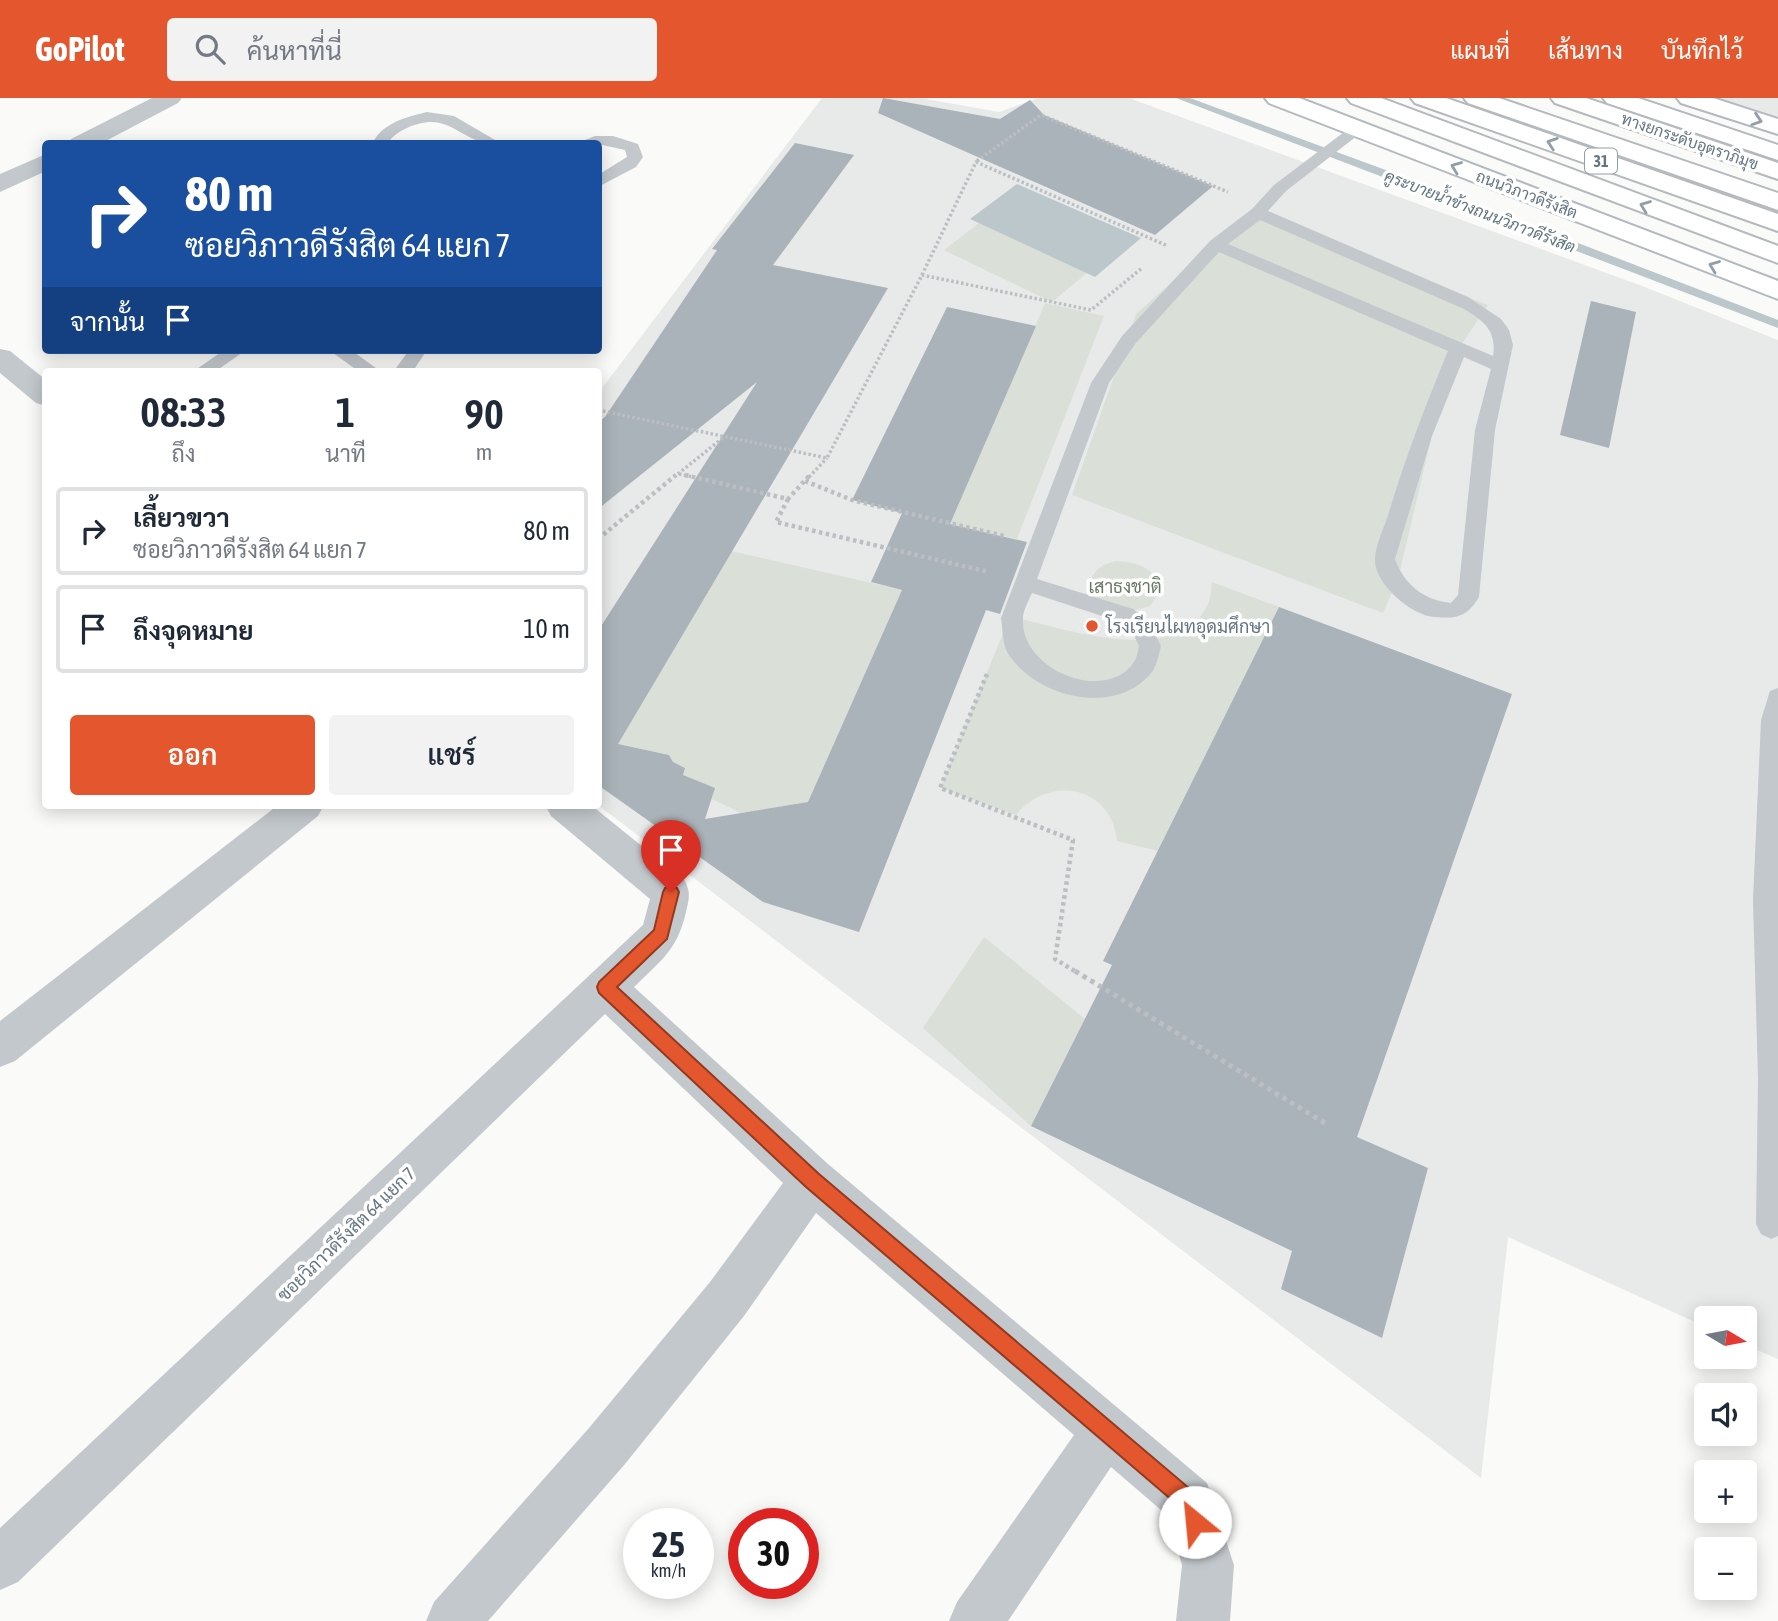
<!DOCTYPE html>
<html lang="th">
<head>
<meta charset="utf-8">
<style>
  :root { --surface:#fff; --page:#f2f2f3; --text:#1f2937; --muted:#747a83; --line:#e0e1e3; --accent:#e4572e }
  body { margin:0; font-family:"Asap Condensed",Sarabun,sans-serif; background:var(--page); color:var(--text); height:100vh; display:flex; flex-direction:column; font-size:26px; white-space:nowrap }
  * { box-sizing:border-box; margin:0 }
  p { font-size:23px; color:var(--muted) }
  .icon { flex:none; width:38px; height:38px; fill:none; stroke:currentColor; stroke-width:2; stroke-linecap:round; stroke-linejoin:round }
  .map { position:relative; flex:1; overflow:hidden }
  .details { position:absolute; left:42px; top:270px; width:560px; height:441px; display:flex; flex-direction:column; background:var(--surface); border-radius:7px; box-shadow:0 4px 18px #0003 }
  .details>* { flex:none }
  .banner { position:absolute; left:42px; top:42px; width:560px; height:214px; border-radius:7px; box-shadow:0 4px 18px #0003; background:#1a4fa0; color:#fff; overflow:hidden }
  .needle { width:46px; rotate:100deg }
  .buttons { position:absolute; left:1694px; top:1208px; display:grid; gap:14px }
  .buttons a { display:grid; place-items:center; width:63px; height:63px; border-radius:7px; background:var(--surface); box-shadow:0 4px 18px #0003; font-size:35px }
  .speed { position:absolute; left:623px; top:1410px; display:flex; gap:14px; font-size:35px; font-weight:700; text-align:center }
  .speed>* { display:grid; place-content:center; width:91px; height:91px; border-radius:50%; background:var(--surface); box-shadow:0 4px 18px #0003; line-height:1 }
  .speed small { font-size:18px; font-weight:400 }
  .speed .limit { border:10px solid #d22; background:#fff; color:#111 }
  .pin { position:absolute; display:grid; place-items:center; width:60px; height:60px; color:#fff; margin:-72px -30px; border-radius:50% 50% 50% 0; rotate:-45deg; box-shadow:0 0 7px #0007 }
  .pin .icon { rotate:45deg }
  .me { position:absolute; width:77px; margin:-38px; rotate:332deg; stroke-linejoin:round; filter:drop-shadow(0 0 5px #0008) }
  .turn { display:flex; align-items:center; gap:24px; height:147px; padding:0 28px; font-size:32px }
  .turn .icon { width:91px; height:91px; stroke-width:2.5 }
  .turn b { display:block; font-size:49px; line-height:60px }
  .then { display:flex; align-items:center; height:66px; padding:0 28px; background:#0003; gap:14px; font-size:26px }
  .eta { display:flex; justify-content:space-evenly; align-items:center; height:119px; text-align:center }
  .eta b { font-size:42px; font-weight:600; line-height:49px }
  .button { display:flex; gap:14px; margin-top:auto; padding:14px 28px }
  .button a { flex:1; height:80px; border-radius:7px; background:var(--accent); color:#fff; font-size:28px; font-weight:600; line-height:80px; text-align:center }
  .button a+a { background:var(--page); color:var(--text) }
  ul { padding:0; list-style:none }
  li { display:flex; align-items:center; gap:21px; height:88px; margin:0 14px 10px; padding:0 14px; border:4px solid var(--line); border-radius:7px }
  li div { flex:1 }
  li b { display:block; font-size:26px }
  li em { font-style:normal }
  header { display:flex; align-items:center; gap:42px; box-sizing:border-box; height:98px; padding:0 35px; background:var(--accent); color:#fff }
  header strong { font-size:33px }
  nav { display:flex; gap:38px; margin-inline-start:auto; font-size:24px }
  .search { width:490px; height:63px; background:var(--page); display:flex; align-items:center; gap:18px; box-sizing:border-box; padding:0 24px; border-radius:7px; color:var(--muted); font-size:26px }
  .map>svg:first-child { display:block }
</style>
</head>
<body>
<header>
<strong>GoPilot</strong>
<div class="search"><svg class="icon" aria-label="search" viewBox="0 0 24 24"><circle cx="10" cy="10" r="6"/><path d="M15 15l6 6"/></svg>ค้นหาที่นี่</div>
<nav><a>แผนที่</a><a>เส้นทาง</a><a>บันทึกไว้</a></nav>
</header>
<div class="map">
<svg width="1778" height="1523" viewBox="0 0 1778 1523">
  <rect width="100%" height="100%" fill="#fafaf8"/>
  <g fill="#e8e9e9">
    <polygon points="822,0 920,0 999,14 1038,0 1129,0 1642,188 1778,242 1778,1261 1745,1247 1745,1220 1706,1220 1706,1229 1508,1139 1481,1380 598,707 599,294"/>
    <polygon points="1711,0 1778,0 1778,22"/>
  </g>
  <g fill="#dadfd7">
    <polygon points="1249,115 1488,207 1449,265 1398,481 1383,515 1072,397 1136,216"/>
    <polygon points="979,125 1087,175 1052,204 944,152"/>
    <polygon points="1045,205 1104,218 1017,441 950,426"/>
    <polygon points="731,453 902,492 808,704 741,715 712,701 714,690 683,677 685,670 673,664 669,657 618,646"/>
    <path d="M1116 463C1137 464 1157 470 1160 493L1150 508 1128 514 1097 501 1090 485C1094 471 1103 466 1116 463Z"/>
    <path d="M1212 484 1279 509 1158 753 1117 743C1112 688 1049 676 1016 717L940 690 1010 518C1061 530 1179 571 1208 506 1211 500 1211 491 1212 484Z"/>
    <polygon points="984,839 1085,921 1031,1028 923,930"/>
  </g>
  <polygon fill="#bbc7cb" points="1017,86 1141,140 1095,179 970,121"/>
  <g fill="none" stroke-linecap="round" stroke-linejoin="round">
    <polygon fill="#bbc7cb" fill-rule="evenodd" points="1176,0 1190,0 1451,96 1778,222 1778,230"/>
  </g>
  <g fill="#aab3b9">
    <polygon points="883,0 1000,21 1030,2 1044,17 1213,88 1155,137 878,15"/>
    <polygon points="795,45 854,57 773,167 888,190 618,646 669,657 673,664 685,670 683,677 715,690 705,721 808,704 902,492 871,484 902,415 852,402 947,209 1036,228 950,426 1027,444 1000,516 986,512 859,834 763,804 598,687 598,533 757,284 598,411 598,324 605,319 717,152 712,151"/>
    <polygon points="1591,203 1636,214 1609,350 1560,337"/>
    <polygon points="1279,509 1512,596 1357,1039 1428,1070 1382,1240 1281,1191 1292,1153 1031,1028 1112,867 1103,863"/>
  </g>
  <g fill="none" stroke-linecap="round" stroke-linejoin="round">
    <g stroke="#b3babf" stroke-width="4">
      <g id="secondary">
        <polygon points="1265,0 1299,0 1778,183 1778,201 1269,5"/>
        <polygon points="1677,0 1713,0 1778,21 1778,36 1681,5"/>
      </g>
    </g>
    <g stroke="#b4b9bd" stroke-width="4">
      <g id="trunk">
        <polygon points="1411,0 1446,0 1778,116 1778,133 1415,5"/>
        <polygon points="1603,0 1638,0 1778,47 1778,62 1607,5"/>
      </g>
    </g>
    <g stroke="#b4b9bd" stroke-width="4">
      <g id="motorway">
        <polygon points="1347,0 1381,0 1778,148 1778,165 1351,5"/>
        <polygon points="1464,0 1499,0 1778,95 1778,112 1468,5"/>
        <polygon points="1551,0 1586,0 1778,65 1778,81 1555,5"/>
      </g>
    </g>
    <g stroke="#bbbfc2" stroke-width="3.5" stroke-dasharray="2.5 2.5" stroke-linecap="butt">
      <polyline points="977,63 1041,17 1228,94"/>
      <polyline points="922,177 976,64 1168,148"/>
      <polyline points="598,312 827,360 922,177 1091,212 1142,170"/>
      <polyline points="679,376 693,379"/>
      <polyline points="674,379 724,339"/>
      <polyline points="809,379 827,360"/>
    </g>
    <g stroke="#bbbfc2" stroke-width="4.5" stroke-dasharray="3.5 3.5" stroke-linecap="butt">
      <polyline points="685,377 788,401 810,377"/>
      <polyline points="805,383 852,402 1004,438"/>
      <polyline points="788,401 776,424 989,474"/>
      <polyline points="598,441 676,377"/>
      <polyline points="987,576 940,690 1073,742 1055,861 1078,875"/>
    </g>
    <polyline stroke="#bbbfc2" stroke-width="5" stroke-dasharray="4.5 4.5" stroke-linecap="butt" points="1075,873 1328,1027"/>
    <g fill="#c3c8cc" fill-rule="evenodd">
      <path d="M427 14 454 18 502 46C496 46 487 47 481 44 452 33 443 15 409 29 401 33 392 37 388 46H372C382 25 406 19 427 14Z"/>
      <path d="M1357 26 1362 28 1365 31 1362 34 1286 93 1268 113 1468 199 1501 221 1509 232 1513 247 1495 332 1479 499C1467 519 1457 521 1435 519 1412 518 1373 485 1375 460 1376 445 1385 428 1389 414 1406 358 1426 306 1448 253L1219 154 1135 246 1109 285 1037 481 1133 511 1148 522 1161 548C1159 556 1157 567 1152 574 1116 619 1038 600 1009 557 1002 548 1003 531 1001 520L1091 285 1122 238 1210 143 1252 111 1274 87 1352 28ZM1260 122 1464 211C1484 223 1497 233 1493 258L1228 146ZM1464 259 1491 271 1475 332 1458 497 1451 505C1423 502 1404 486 1395 461L1432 338ZM1032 495 1117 523 1132 533 1139 548C1138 552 1137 560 1134 564 1105 607 1019 571 1023 520 1023 512 1029 502 1032 495Z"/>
      <polygon points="595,38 613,38 638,46 643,59 636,69 598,89 598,77 627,59 625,52 598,46 575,46"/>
      <polygon points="224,252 246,252 216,273 194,273"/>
      <polygon points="329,252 351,252 380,273 358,273"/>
      <polygon points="409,252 427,252 413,273 394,273"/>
      <polygon points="1778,590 1778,1138 1771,1141 1761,1136 1756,1126 1758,980 1753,802 1761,622 1770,593"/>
    </g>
    <g fill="#c3c8cc" fill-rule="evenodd">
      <polygon points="152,0 182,0 178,5 100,46 68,46 71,41"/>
      <polygon points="46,56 46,73 0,94 0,76"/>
      <polygon points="0,251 10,253 46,282 46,308 36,305 0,275"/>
      <polygon points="278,707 324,707 318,718 15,963 0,969 0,923"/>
      <path d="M545 707H591L685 783C691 795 689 801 686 814 677 853 661 862 634 889L828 1066 1207 1385 1234 1467 1230 1523H1176L1182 1467 1168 1418 1111 1369 1008 1523H949L957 1504 1074 1337 816 1115 744 1218 625 1366 488 1523H426L434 1504 589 1330 710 1184 783 1085 605 916 18 1484 0 1492V1430L643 827 650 801 551 718Z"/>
    </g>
    <use href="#secondary" fill="#fff" fill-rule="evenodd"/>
    <use href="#trunk" fill="#fff" fill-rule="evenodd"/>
    <use href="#motorway" fill="#fff" fill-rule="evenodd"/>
  </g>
  <defs><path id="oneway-chevron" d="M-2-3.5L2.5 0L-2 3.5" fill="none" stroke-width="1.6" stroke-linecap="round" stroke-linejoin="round" transform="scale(1.75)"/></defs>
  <g stroke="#939fa8">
    <use href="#oneway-chevron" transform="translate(1757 22) rotate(18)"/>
    <use href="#oneway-chevron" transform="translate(1552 45) rotate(-161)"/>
    <use href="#oneway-chevron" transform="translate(1456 69) rotate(-159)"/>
    <use href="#oneway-chevron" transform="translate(1645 108) rotate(-159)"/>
    <use href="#oneway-chevron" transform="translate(1714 168) rotate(-159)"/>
  </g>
  <polygon fill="#e4572e" stroke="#94391e" stroke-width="2" points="671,787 677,790 679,794 667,841 617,889 819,1076 1196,1396 1206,1424 1203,1432 1195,1435 1188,1432 1180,1409 806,1089 599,895 597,889 599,884 654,832 663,794 665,790"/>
  <circle fill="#e4572e" stroke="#fff" stroke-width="2.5" cx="1092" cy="528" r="7"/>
  <g text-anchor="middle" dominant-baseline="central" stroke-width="7" stroke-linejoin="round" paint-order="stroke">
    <g font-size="16" fill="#657683" stroke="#fff">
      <text transform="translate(1690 43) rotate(19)">ทางยกระดับอุตราภิมุข</text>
      <text transform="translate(1527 96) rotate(21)">ถนนวิภาวดีรังสิต</text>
    </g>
    <rect fill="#fff" stroke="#939fa8" stroke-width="2" x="1585" y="50.5" width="32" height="25" rx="5"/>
    <g font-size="16" font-weight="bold" fill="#657683">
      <text x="1601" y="63">31</text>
    </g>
    <g font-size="16" font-style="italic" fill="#60757c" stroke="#fff">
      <text transform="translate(1480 113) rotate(21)">คูระบายน้ำข้างถนนวิภาวดีรังสิต</text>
    </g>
    <g font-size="18" fill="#687a64" stroke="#fff">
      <text x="1125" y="488">เสาธงชาติ</text>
    </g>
    <g font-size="18" fill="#657683" stroke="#fff" text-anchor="start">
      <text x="1106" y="528">โรงเรียนไผทอุดมศึกษา</text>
    </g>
    <g font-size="18" fill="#657683" stroke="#fff">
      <text transform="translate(346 1136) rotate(-44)">ซอยวิภาวดีรังสิต 64 แยก 7</text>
    </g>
  </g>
</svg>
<div class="buttons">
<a><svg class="needle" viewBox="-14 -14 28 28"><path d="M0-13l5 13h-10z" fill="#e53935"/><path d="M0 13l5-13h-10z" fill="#747a83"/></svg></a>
<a><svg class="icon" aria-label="sound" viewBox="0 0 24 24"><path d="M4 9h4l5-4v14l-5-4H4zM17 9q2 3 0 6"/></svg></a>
<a>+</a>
<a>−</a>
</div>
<div class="speed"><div>25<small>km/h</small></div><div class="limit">30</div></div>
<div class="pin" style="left:671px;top:794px;background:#d93025"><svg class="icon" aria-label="arrive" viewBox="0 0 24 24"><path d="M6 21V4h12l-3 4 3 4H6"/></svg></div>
<svg class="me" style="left:1195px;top:1424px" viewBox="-20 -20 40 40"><circle r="19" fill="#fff"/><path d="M0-13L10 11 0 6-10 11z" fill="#e4572e"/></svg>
<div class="banner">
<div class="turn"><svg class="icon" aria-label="right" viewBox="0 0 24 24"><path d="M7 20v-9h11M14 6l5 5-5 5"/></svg><div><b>80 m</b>ซอยวิภาวดีรังสิต 64 แยก 7</div></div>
<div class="then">จากนั้น<svg class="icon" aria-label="arrive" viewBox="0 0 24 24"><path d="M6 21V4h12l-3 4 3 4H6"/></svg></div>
</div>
<section class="details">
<div class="eta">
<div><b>08:33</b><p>ถึง</p></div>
<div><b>1</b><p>นาที</p></div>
<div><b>90</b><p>m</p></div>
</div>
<ul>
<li><svg class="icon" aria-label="right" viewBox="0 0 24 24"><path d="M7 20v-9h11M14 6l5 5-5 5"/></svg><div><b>เลี้ยวขวา</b><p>ซอยวิภาวดีรังสิต 64 แยก 7</p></div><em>80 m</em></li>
<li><svg class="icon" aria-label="arrive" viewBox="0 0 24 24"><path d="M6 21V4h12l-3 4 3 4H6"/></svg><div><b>ถึงจุดหมาย</b></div><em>10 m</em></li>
</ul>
<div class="button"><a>ออก</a><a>แชร์</a></div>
</section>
</div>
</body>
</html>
